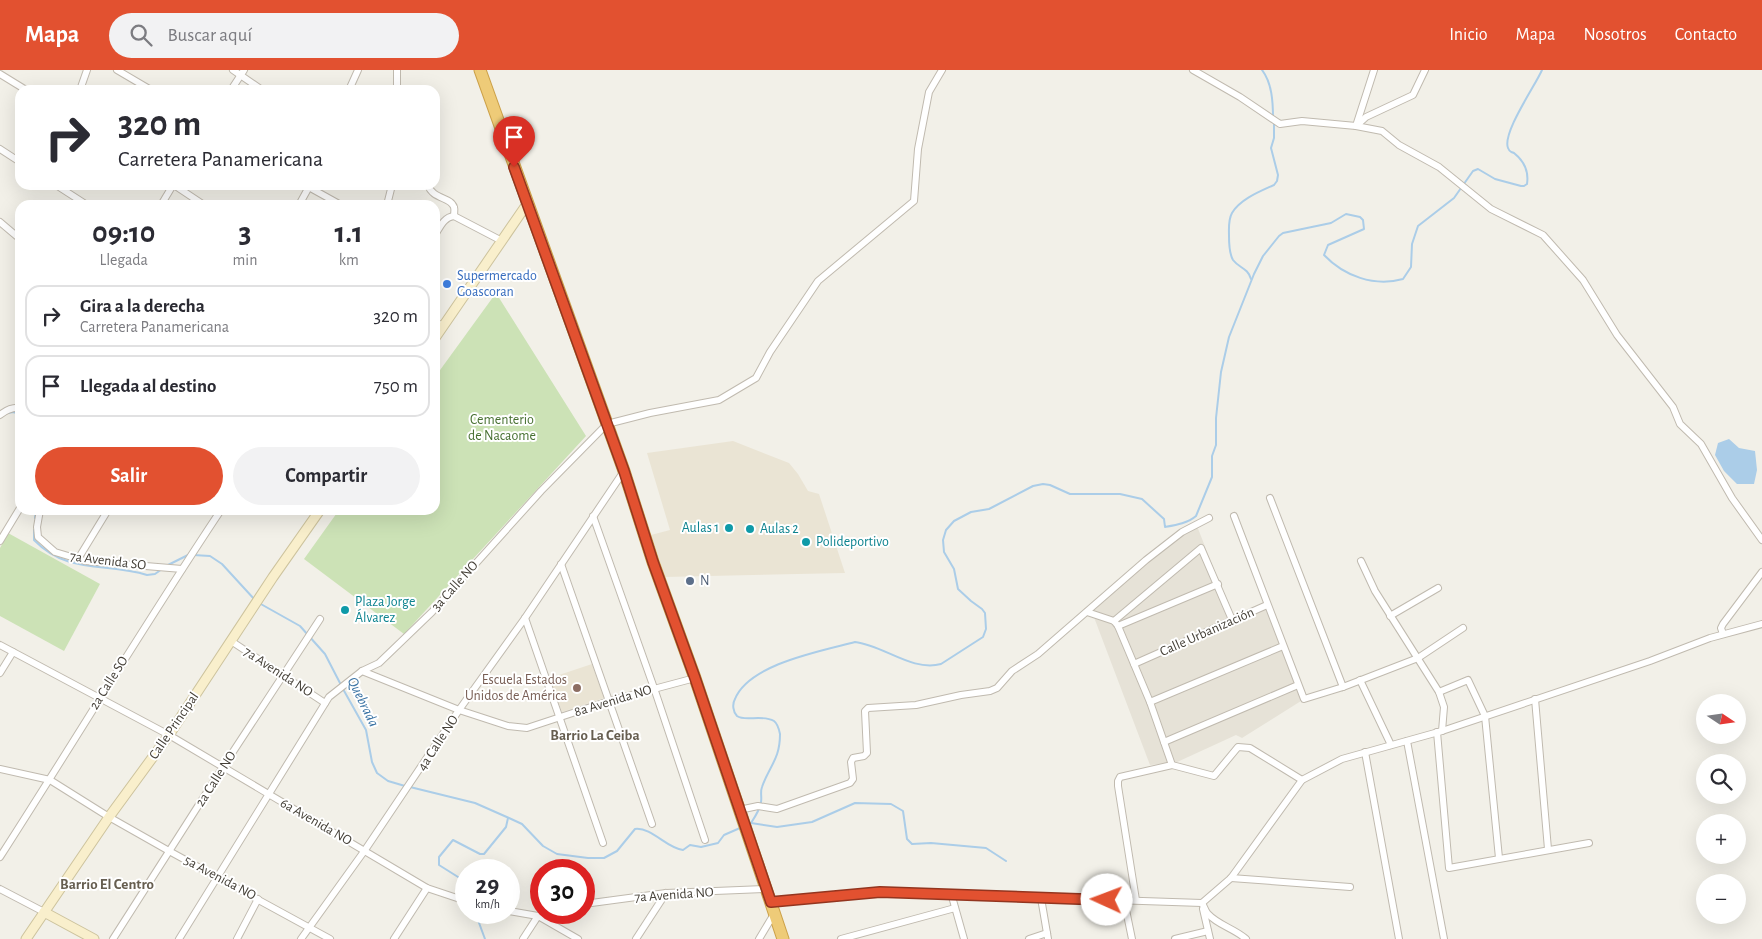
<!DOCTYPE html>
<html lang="es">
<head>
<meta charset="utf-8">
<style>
  :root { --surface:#fff; --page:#f2f2f3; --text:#2b2b33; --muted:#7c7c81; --line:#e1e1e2; --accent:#e25130 }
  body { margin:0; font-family:"Alegreya Sans",sans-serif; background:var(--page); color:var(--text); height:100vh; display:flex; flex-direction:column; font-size:19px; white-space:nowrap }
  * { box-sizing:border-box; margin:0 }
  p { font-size:16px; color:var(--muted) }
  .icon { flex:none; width:28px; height:28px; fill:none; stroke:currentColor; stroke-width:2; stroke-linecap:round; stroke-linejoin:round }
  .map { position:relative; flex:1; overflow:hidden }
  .drawer { position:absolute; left:15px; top:130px; width:425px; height:315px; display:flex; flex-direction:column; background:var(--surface); border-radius:15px; box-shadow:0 5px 20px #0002 }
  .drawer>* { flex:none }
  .top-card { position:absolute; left:15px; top:15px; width:425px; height:105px; border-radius:15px; box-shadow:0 5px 20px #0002; background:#fff; color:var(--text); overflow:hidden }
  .needle { width:32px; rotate:103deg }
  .buttons { position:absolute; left:1696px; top:624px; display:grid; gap:10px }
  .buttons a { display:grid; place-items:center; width:50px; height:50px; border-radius:50%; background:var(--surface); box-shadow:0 5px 20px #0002; font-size:25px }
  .speed { position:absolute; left:455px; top:789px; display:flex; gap:10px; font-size:25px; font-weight:700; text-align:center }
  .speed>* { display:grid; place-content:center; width:65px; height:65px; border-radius:50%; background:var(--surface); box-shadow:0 5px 20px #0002; line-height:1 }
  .speed small { font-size:12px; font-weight:400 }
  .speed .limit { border:8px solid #d22; background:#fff; color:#111 }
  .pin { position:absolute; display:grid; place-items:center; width:42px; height:42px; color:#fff; margin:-51px -21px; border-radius:50% 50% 50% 0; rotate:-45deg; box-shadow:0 0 5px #0007 }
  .pin .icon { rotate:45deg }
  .me { position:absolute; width:55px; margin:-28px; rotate:272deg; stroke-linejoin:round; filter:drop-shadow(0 0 4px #0008) }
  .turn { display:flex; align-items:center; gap:18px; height:105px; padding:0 20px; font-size:22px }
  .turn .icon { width:65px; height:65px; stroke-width:2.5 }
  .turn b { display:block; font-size:35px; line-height:42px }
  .eta { display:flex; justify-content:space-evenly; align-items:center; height:85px; text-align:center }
  .eta b { font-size:30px; font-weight:600; line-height:35px }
  .button { display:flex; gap:10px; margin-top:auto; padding:10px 20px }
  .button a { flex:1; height:58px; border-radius:30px; background:var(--accent); color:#fff; font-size:20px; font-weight:600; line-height:58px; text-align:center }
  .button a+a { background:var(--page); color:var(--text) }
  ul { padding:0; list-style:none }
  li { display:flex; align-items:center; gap:15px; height:62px; margin:0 10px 8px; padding:0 10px; border:2px solid var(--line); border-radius:15px }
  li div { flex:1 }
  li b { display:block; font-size:19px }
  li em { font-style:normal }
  header { display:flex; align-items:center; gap:30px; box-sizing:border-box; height:70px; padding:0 25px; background:var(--accent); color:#fff }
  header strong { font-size:24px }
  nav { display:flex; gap:28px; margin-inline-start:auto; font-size:18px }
  .search { width:350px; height:45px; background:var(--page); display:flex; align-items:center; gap:12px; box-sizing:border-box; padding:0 18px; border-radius:28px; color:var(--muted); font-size:19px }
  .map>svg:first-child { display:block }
</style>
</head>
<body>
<header>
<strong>Mapa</strong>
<div class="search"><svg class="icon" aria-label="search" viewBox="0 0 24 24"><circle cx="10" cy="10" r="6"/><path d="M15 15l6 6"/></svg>Buscar aquí</div>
<nav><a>Inicio</a><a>Mapa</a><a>Nosotros</a><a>Contacto</a></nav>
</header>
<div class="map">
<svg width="1762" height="869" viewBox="0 0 1762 869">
  <rect width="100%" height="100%" fill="#f2f0e8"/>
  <polygon fill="#e6e2d7" points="1197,456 1233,548 1264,534 1301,631 1242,668 1236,665 1175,693 1150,695 1092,542 1156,484"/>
  <g fill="#eae4d4">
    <polygon points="733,371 789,393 798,404 808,421 819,424 845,503 665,507 651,465 670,460 647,383"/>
    <polygon points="592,594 604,628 562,642 550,608"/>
  </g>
  <g fill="#cce2b6">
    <polygon points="496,223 586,366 404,564 304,489 339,440 435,440 435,307"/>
    <polygon points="8,463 100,514 64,581 0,546 0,478"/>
  </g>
  <polygon fill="#abcde8" points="1729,369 1739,378 1755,381 1757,400 1754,414 1737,414 1724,401 1715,385 1718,373"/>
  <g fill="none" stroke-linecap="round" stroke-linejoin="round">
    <g stroke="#abcde8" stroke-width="2">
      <path d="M1262 0C1272 13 1273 32 1273 48"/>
      <path d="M1251 209C1248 198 1239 198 1233 190 1229 183 1229 174 1229 166 1229 159 1228 150 1232 143 1240 129 1261 121 1274 115L1277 111 1278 105 1271 78 1274 68V52"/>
      <polyline points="8,343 13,342 20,344"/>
      <polyline points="35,448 36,440"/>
      <path d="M34 460V470C68 505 106 492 147 505L155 504 162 499"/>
      <polyline points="193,485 210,486 222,494 255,530"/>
      <polyline points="166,496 188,485"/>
      <polyline points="259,533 300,556 325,584 341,615"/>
      <polyline points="343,619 366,660 372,692 377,703 388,711 405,716"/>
      <path d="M410 717 475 733 509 748 522 754 543 776 557 784 588 788H604L617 781 635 759C652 757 666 778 683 780L690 775 701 777 718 773 724 765 740 758"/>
      <path d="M751 753C755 747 760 739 761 732 762 727 760 722 762 717 769 696 780 690 780 664 779 659 778 654 774 651 762 644 745 652 737 646 733 642 732 634 735 629 749 594 821 581 855 572 883 575 912 602 941 594L983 567 986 559 985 543 982 539 971 531 958 519 954 499 944 482 943 470 946 460 954 451 971 442 989 439 1033 416 1043 414 1050 415 1070 424H1120L1142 429 1164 449 1165 457C1176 455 1188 453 1196 446L1212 407V386L1216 375V348L1221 302 1229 267 1254 204 1263 186 1279 166 1283 163 1331 153 1346 144 1360 147 1363 150 1364 159 1328 175 1324 185C1344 206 1374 217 1403 209L1411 197 1412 174 1418 156 1454 128 1473 101 1478 99 1495 109 1521 116H1524L1527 114C1529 101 1524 91 1514 83 1510 81 1510 83 1508 78 1502 63 1535 16 1542 0"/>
      <polyline points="751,753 777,757 812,752 855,733 891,734 903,741 907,769 912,774 931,773 986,778 1006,791"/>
      <polyline points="466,812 439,795 439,787 453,770 480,784 484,784 506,757 508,748"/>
      <polyline points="475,842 485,869"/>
    </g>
    <g stroke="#c0baaf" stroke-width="8">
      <g id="street">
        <polyline points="117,0 151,20"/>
        <polyline points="233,0 262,20"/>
        <polyline points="1193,0 1240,27 1280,54 1302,51 1356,56 1366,47 1413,25 1425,0"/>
        <polyline points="1374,0 1356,56 1382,61 1399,75 1439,97 1491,139 1543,165 1583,210 1617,265 1673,337 1680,354 1701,374 1732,428 1762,470"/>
        <polyline points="0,4 26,20"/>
        <polyline points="80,20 87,0"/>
        <polyline points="231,20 244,0"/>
        <polyline points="349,20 358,0"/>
        <polyline points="397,20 397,0"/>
        <polyline points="0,79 20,92"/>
        <polyline points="56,115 87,135"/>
        <polyline points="174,115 204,135"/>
        <polyline points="305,115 341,135"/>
        <path d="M428 115C432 129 451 127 454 137 455 140 454 143 454 146L502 171"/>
        <polyline points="161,135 173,115"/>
        <polyline points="299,135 310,115"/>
        <polyline points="387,135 392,115"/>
        <polyline points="0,152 20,169"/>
        <path d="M435 165C440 157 444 147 454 146"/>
        <polyline points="435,252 443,256"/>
        <path d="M0 345C5 341 13 337 20 338"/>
        <polyline points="1270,428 1343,617"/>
        <polyline points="40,440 37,457 38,467 55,482 85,491 182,499"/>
        <polyline points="593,446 654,618 705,770"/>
        <polyline points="1234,446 1304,629 1343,617 1418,588 1463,558"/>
        <polyline points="0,471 20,438"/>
        <polyline points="78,489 108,440"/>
        <polyline points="1361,491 1375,521 1439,622 1444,637 1442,661"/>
        <polyline points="561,494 652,754"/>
        <polyline points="1087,542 1114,551 1118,556 1150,632 1172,695"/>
        <polyline points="1390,546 1438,518"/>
        <polyline points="525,548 603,773"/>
        <polyline points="1114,551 1201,478 1233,552"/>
        <polyline points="1118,556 1218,514"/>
        <polyline points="1723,564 1721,558 1723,554 1762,502"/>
        <polyline points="231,571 325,633"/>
        <polyline points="0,575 169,665 427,818 466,831"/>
        <polyline points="1134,594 1267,535"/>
        <polyline points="362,601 459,640 508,656 527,658 609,631 695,608"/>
        <polyline points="0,603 13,582"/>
        <polyline points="1360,610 1391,675"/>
        <polyline points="1439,622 1468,610 1485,646 1499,788"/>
        <polyline points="1535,629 1548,779"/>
        <polyline points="1150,632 1283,576"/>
        <polyline points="1437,662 1449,798 1589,773"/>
        <polyline points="1407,671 1444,869"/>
        <polyline points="1164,672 1298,615"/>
        <polyline points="1365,682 1399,869"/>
        <polyline points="0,699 50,710 109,747 169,781 330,869"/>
        <polyline points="739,740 758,736 777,739 850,713 853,709 851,692 853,688 864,686 867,683 865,641 868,638 916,635 961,625 990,621 997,618 1012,601 1038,584 1146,490 1182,462 1209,448"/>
        <path d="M0 787C74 672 145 554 221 440"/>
        <polyline points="1231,808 1350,817"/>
        <polyline points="0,819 44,842"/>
        <polyline points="951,823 964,869"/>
        <polyline points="1041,828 1048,869"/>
        <polyline points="1124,830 1132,869"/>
        <polyline points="1136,830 1118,716 1118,711 1120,707 1172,695 1214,706 1238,677 1250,678 1302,710"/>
        <polyline points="771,832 880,822 1202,833 1231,808 1302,710 1342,689 1442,661 1650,591 1710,568 1762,554"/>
        <path d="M1202 833C1204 836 1205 841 1208 844 1218 855 1235 859 1246 869"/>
        <polyline points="584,834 666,823 765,819"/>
        <polyline points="1203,839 1210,869"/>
        <polyline points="509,841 538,846 578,869"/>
        <polyline points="538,846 550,842"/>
        <polyline points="113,869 223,697 320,549"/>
        <polyline points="179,869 329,627 362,601 379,593 432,542 541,421 607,354 650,343 719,330 756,308 770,282 818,211 914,131 918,79 929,22 942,0"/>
        <polyline points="237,869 258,829"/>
        <polyline points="301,869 365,780 459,640 525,548 624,401"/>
        <polyline points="394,869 427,818"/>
        <polyline points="523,869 538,846"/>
        <polyline points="636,869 666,823"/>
        <polyline points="759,869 774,844"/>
        <polyline points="841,869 955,838"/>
        <polyline points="1029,869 1047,863"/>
        <polyline points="1175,869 1208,861"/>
      </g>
    </g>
    <g stroke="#cdc39d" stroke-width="11">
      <g id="secondary">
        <polyline points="435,268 527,134"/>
        <polyline points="44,842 94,869"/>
        <polyline points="26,869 109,747 169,665 273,507 320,440"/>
      </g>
    </g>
    <g stroke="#cca149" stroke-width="13">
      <polyline id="highway" points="480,0 624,401 653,492 695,608 783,869"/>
    </g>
    <use href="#street" stroke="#fff" stroke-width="6"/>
    <use href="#secondary" stroke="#f9efcc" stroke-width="9"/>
    <use href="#highway" stroke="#eecb78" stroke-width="11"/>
  </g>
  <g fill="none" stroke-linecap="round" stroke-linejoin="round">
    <g stroke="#93351f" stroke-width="12">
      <polyline id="route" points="514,97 624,401 653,492 695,608 771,832 880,822 1107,830"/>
    </g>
    <use href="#route" stroke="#e25130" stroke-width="9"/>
  </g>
  <circle fill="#3f7fe0" stroke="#fff" stroke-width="2" cx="447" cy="214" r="5"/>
  <g fill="#0f9aa8" stroke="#fff" stroke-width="2">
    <circle cx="729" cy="458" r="5"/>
    <circle cx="750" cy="459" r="5"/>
    <circle cx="806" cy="472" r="5"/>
    <circle cx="345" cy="540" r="5"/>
  </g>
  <circle fill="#5c6f8a" stroke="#fff" stroke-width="2" cx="690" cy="511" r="5"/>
  <circle fill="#8d6e63" stroke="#fff" stroke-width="2" cx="577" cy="618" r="5"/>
  <g text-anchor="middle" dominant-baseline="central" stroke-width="4" stroke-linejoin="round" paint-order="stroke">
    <g font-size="14" fill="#366cbe" stroke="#fff" text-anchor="start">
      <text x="457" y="206">Supermercado<tspan x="457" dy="16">Goascoran</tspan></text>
    </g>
    <g font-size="14" fill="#477031" stroke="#fff">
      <text x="502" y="350">Cementerio<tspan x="502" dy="16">de Nacaome</tspan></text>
    </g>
    <g font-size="14" fill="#0d838f" stroke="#fff" text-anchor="start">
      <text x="719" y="458" text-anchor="end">Aulas 1</text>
      <text x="760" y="459">Aulas 2</text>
      <text x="816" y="472">Polideportivo</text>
      <text x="355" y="532">Plaza Jorge<tspan x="355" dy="16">Álvarez</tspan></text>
    </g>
    <g font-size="14" fill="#454038" stroke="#fff">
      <text transform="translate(108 491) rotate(7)">7a Avenida SO</text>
      <text transform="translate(455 516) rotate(-48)">3a Calle NO</text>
      <text transform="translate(1207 562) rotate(-24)">Calle Urbanización</text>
      <text transform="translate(278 602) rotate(33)">7a Avenida NO</text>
      <text transform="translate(109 613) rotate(-58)">2a Calle SO</text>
      <text transform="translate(613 631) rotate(-17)">8a Avenida NO</text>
      <text transform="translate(174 656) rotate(-56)">Calle Principal</text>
      <text transform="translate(438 673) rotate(-57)">4a Calle NO</text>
      <text transform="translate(216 709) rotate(-57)">2a Calle NO</text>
      <text transform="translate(316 752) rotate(30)">6a Avenida NO</text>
      <text transform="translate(220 808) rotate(28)">5a Avenida NO</text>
      <text transform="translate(674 825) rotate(-4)">7a Avenida NO</text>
    </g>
    <g font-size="14" fill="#4e5e75" stroke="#fff" text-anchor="start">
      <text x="700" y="511">N</text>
    </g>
    <g font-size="14" fill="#785e54" stroke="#fff" text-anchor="end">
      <text x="567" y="610">Escuela Estados<tspan x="567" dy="16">Unidos de América</tspan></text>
    </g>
    <g font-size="15" font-style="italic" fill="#3d75a5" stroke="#fff">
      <text transform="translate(363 632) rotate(64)">Quebrada</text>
    </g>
    <g font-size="15" font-weight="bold" fill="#665e50" stroke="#fff">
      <text x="595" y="665">Barrio La Ceiba</text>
      <text x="107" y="814">Barrio El Centro</text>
    </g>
  </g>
</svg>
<div class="buttons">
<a><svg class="needle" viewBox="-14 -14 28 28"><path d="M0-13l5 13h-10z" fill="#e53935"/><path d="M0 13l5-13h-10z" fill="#7c7c81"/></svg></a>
<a><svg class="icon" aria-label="search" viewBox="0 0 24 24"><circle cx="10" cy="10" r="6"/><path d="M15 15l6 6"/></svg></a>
<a>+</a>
<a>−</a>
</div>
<div class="speed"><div>29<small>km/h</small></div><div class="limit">30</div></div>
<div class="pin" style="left:514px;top:97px;background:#d93025"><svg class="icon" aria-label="arrive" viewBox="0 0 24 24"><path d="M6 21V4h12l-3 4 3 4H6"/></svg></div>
<svg class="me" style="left:1107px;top:830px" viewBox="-20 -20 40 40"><circle r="19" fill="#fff"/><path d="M0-13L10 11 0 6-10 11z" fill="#e25130"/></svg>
<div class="top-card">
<div class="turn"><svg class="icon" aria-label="right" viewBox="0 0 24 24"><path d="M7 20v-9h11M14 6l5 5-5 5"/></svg><div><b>320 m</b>Carretera Panamericana</div></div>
</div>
<section class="drawer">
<div class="eta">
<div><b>09:10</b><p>Llegada</p></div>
<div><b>3</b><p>min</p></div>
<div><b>1.1</b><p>km</p></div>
</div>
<ul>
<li><svg class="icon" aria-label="right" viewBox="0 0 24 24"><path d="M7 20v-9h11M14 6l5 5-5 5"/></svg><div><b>Gira a la derecha</b><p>Carretera Panamericana</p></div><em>320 m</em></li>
<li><svg class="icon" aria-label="arrive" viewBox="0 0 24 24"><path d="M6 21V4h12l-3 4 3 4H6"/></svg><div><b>Llegada al destino</b></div><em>750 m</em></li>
</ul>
<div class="button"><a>Salir</a><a>Compartir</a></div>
</section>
</div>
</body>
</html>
